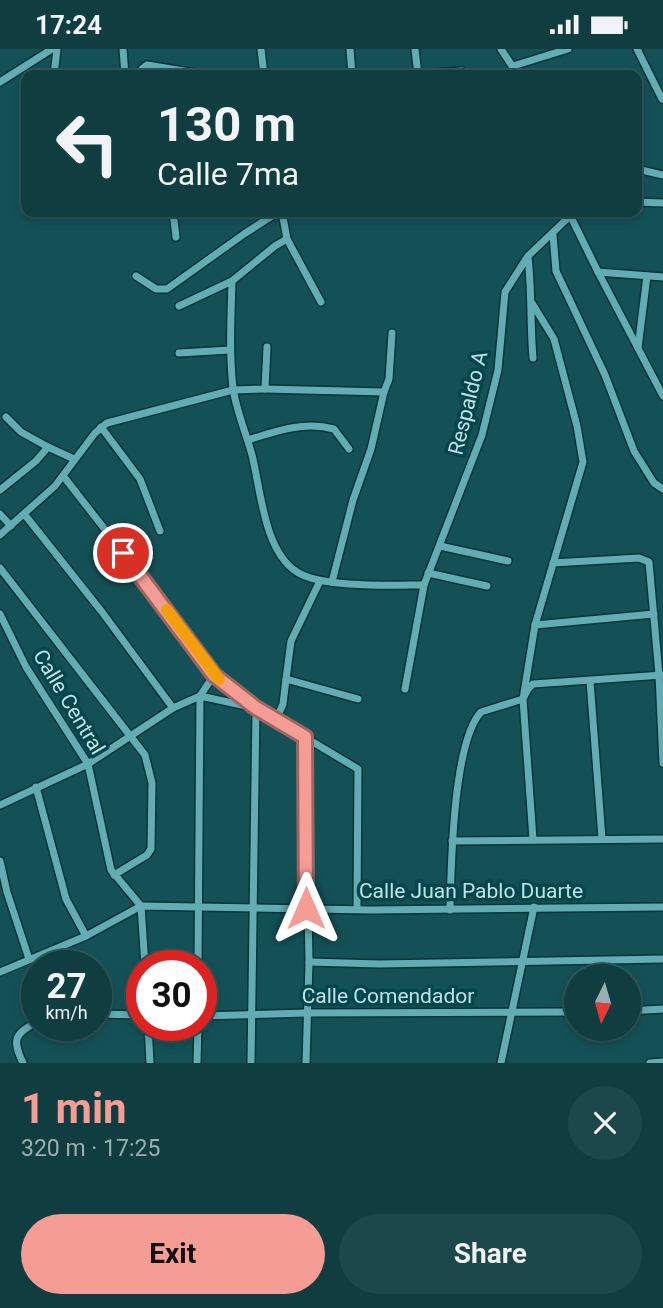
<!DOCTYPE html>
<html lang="en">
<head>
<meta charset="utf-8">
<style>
  :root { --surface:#0f3d40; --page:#1d484b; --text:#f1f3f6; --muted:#9baeb1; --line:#2f5659; --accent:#f59c95 }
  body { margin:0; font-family:Roboto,sans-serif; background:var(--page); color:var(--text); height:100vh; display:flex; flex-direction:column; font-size:26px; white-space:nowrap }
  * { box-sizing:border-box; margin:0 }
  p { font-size:23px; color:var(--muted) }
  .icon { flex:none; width:38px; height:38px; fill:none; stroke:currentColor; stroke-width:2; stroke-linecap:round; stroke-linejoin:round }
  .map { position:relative; height:1014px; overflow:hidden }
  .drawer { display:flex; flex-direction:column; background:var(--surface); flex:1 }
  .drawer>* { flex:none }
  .guide { position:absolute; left:21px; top:21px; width:621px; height:147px; border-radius:14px; box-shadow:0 4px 10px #0003,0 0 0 2px var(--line); background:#0f3d40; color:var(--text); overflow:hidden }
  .needle { width:46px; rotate:185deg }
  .tools { position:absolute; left:564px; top:915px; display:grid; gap:14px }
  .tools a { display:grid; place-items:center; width:77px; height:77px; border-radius:50%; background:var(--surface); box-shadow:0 4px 10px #0003,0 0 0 2px var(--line); font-size:35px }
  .speed { position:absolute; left:21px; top:901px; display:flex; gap:14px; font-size:35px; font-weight:700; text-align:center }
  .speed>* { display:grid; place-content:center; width:91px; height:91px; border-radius:50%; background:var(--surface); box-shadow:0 4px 10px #0003,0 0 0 2px var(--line); line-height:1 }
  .speed small { font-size:18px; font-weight:400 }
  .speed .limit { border:10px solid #d22; background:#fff; color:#111 }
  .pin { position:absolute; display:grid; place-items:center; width:60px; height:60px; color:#fff; margin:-30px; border:4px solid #fff; border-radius:50%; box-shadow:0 2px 7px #0007 }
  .me { position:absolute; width:77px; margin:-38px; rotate:0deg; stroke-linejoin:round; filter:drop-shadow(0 0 5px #0008) }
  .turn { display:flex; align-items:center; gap:24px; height:147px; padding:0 21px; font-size:32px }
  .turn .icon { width:91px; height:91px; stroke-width:2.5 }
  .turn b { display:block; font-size:49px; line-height:60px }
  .round { display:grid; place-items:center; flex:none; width:74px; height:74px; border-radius:37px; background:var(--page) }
  .head { display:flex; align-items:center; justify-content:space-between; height:119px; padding:0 21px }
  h1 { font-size:42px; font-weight:700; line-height:52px; color:var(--accent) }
  .cta { display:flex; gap:14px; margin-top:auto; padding:14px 21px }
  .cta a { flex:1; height:80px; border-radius:42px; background:var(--accent); color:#111; font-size:28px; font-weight:700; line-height:80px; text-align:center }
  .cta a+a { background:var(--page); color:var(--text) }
  .status { display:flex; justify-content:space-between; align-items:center; height:49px; padding:0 35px; background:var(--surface); direction:ltr }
  .status svg { height:19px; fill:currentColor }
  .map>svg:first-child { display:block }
</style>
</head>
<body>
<div class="status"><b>17:24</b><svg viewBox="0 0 49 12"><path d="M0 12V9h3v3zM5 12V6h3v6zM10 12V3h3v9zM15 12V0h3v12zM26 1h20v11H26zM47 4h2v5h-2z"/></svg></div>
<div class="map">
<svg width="663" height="1014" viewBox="0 0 663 1014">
  <rect width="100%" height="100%" fill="#145156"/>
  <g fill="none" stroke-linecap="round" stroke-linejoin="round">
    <g stroke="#0a3438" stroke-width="10">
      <g id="street">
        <polyline points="123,0 125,26"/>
        <polyline points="261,0 264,26"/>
        <polyline points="350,0 352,26"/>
        <polyline points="415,0 418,26"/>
        <polyline points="501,0 518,26"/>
        <polyline points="637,0 662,50"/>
        <polyline points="513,17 568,0"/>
        <polyline points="54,26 57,0"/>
        <polyline points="140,26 142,20 147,16 208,26"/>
        <polyline points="408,26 462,22"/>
        <polyline points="0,33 52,0"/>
        <polyline points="637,120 663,126"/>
        <polyline points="637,153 663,154"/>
        <polyline points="173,163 176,188"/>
        <path d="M282 163 287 190 275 197 232 232C231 267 229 304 233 339 236 361 246 384 252 406 261 442 264 502 297 523 321 539 394 536 424 536"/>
        <polyline points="569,164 598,223 663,347"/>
        <polyline points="553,186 556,222 605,326 634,402 654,434 663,440"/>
        <polyline points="287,190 321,253"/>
        <path d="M528 208C532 242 530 275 533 309"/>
        <polyline points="598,223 663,228"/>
        <polyline points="136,227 156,240 167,240 244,185 278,163"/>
        <polyline points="532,254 554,290 577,377 583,413 535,576 523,650 533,790"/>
        <polyline points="179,257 232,232"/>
        <polyline points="638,299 647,227"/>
        <polyline points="179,304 230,301"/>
        <polyline points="265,340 384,343 389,330 392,284"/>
        <polyline points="6,368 21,383 48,398"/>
        <polyline points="101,378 140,430 160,482"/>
        <path d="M248 391C276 382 304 372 334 380L349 400"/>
        <polyline points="64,428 153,542 214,626 256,659 358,720 357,860"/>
        <polyline points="0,441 36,412 48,398 74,410"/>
        <polyline points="0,465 11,477"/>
        <polyline points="25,466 102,563 173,659"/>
        <polyline points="0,486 55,437 95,384 107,374 233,341 265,340 267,298"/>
        <polyline points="440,497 508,512"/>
        <polyline points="553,514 639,509 649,513 659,626 663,714"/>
        <polyline points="0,519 145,706 152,734 151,800 147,806 114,826"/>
        <polyline points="428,524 487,537"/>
        <polyline points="332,533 353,451 371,400 384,343"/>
        <polyline points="0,565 26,618 88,715 111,821 141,857 145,917"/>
        <polyline points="535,576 654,565"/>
        <polyline points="286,630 291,592 320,532"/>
        <polyline points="590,632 602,789"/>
        <polyline points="405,640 424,536 482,386 498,321 505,243 528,207 570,167 589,163"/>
        <polyline points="276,671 283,655 286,630 358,650"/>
        <polyline points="305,688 309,913 306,1014"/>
        <polyline points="36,738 66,850 86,887"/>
        <polyline points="0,756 88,715 173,659 200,647 214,626"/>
        <polyline points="452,792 663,790"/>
        <polyline points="0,812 7,843 29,910"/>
        <path d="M450 861C451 818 453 693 481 663L523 650 528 640 533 635 663 626"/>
        <polyline points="309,913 379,915 663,910"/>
        <polyline points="198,917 200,647 256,659 251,1014"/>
        <polyline points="0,923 86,887 141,857 371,861 663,858"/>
        <polyline points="628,962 663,960"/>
        <polyline points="96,965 142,966"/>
        <polyline points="201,967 307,964 576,963"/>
        <polyline points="148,976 150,1014"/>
        <path d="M23 1014C12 991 14 985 37 973"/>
        <polyline points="197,1014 198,976"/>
        <polyline points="501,1014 534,858"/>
        <polyline points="650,1014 663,1013"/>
      </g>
    </g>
    <use href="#street" stroke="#62acb4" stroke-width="7"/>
  </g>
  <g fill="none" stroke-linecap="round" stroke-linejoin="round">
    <g stroke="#9f6561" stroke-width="18">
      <polyline id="route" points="123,504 214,626 256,659 305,688 306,859"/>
    </g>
    <use href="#route" stroke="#f59c95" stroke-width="12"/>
    <polyline stroke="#f59e0b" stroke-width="12" points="167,561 219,630"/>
  </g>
  <g text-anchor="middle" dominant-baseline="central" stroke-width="7" stroke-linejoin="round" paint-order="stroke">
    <g font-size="21" fill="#bfe2e6" stroke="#03464b">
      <text transform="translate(468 354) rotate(-76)">Respaldo A</text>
      <text transform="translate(69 653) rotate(59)">Calle Central</text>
      <text x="471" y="842">Calle Juan Pablo Duarte</text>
      <text x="388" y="947">Calle Comendador</text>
    </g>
  </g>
</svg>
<div class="tools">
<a><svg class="needle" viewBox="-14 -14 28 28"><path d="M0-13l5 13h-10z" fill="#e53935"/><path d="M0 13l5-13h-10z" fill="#9baeb1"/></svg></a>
</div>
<div class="speed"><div>27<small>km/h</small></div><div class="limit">30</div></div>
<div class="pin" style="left:123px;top:504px;background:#d93025"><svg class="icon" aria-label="arrive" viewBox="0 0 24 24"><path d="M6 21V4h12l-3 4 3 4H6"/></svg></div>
<svg class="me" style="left:306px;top:859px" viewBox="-20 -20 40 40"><path d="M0-17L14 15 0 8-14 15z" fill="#f59c95" stroke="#fff" stroke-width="4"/></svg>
<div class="guide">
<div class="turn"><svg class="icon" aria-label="left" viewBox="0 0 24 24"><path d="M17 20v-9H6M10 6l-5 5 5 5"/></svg><div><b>130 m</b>Calle 7ma</div></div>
</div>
</div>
<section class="drawer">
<div class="head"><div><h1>1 min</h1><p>320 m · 17:25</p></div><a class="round"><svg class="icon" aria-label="close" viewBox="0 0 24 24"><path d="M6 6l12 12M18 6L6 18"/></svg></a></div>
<div class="cta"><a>Exit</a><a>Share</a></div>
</section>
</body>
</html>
